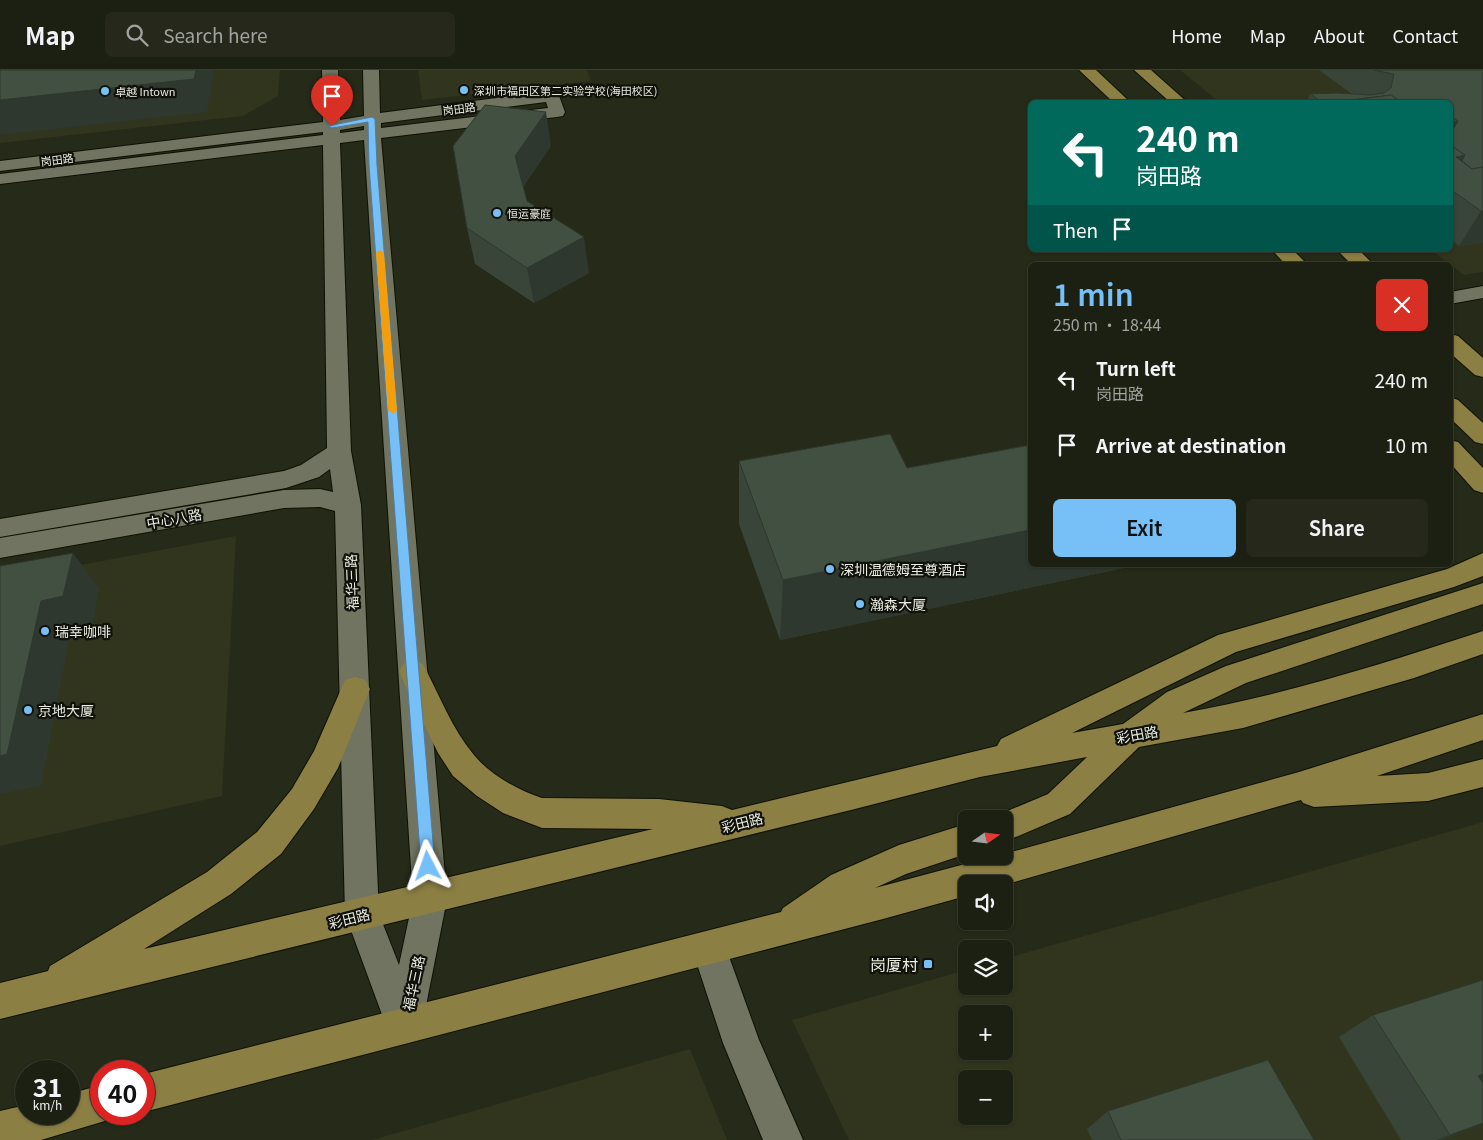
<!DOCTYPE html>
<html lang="en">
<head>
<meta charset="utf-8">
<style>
  :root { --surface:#1c2012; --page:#25281b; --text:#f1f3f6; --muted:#a0a39f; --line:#3a3e32; --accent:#77c0f7 }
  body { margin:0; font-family:Georgia,"Noto Sans SC",serif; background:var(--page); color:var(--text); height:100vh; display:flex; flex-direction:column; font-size:19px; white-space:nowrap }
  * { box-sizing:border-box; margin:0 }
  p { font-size:16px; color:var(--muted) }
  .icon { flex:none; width:28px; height:28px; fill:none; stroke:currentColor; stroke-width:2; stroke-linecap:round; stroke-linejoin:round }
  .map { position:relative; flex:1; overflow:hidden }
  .details { position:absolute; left:1028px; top:192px; width:425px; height:305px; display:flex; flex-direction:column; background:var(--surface); border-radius:8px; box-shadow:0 1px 4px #0004,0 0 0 1px var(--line) }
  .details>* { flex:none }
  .guide { position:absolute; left:1028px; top:30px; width:425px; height:152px; border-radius:8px; box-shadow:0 1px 4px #0004,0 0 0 1px var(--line); background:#00695c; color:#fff; overflow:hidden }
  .needle { width:32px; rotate:76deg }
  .controls { position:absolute; left:958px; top:740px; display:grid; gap:10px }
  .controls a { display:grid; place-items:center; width:55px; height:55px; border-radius:8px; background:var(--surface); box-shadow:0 1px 4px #0004,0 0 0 1px var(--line); font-size:25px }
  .speed { position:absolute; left:15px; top:990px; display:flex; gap:10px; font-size:25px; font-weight:700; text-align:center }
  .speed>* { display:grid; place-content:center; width:65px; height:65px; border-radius:50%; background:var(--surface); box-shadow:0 1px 4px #0004,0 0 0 1px var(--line); line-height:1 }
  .speed small { font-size:12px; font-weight:400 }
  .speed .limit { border:8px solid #d22; background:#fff; color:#111 }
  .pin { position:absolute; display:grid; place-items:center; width:42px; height:42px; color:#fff; margin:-51px -21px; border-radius:50% 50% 50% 0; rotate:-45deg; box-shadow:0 0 5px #0007 }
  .pin .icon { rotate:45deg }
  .me { position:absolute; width:55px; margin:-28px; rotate:356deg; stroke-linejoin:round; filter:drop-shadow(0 0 4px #0008) }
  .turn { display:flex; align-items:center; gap:18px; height:105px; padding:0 25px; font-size:22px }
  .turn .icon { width:65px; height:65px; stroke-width:2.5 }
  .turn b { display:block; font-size:35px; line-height:42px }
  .then { display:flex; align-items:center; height:48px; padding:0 25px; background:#0003; gap:10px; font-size:19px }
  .round { display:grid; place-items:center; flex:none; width:52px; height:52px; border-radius:8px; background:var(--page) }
  .summary { display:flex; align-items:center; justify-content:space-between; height:85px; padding:0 25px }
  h1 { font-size:30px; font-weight:600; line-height:38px; color:var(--accent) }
  .action { display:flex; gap:10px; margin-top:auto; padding:10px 25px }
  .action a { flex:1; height:58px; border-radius:8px; background:var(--accent); color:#111; font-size:20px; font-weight:600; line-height:58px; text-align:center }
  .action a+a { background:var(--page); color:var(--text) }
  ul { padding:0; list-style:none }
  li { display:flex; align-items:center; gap:15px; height:65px; padding:0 25px }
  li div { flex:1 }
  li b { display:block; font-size:19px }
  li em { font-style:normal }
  header { display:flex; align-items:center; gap:30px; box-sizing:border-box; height:70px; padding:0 25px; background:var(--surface); border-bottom:1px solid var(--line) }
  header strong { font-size:24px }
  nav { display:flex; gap:28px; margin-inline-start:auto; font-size:18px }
  .search { width:350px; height:45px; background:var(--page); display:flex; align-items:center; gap:12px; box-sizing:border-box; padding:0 18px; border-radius:8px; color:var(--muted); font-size:19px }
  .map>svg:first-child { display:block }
</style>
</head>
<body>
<header>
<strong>Map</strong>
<div class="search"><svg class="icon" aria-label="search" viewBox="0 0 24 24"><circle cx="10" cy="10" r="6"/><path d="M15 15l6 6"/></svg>Search here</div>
<nav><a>Home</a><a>Map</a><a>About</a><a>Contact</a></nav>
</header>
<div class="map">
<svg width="1483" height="1070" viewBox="0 0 1483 1070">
  <rect width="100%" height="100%" fill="#262a18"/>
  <g fill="#31351d" fill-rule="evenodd">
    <polygon points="0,0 280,0 278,26 243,46 0,73"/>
    <polygon points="418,0 587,0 591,11 422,30"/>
    <polygon points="1180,0 1483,0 1483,202 1464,205 1431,180 1450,180 1450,32 1219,32"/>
    <polygon points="236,466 222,726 0,776 0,510"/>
    <path d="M1483 752V1070H849L792 950 966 900V916H1004V889ZM966 944H1004V981H966ZM966 1009H1004V1046H966Z"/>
    <polygon points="690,979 727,1070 372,1070"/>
  </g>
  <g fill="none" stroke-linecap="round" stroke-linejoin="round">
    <g stroke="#0f1203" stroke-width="2">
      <g id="minor">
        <path d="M322 0H338L340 50 364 46 363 0H379L380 43 552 21 558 23 565 42 563 46 557 47 381 68 447 829 422 956 417 969 404 974 391 969 345 844 335 441 320 437 284 438 0 488V468L284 420 320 419 333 422 330 399 319 407 286 418 0 467V449L284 401 301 395 327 378 323 75 0 114V104L323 65V62L0 101V91L323 52ZM546 32 548 38 381 58V53ZM364 56V60L340 63V60ZM364 70 413 829 399 895 379 844 361 435 351 381 340 73Z"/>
        <polygon points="1483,216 1483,228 1450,234 1450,222"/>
        <polygon points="710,862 722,867 759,970 803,1070 763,1070 723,973 692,879 698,867"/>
      </g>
    </g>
    <g stroke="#0f1203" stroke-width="2">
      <g id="major">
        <polygon points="1079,0 1096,0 1130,32 1113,32"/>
        <polygon points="1134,0 1151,0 1187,32 1170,32"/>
        <polygon points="1272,180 1293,180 1308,195 1286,195"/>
        <polygon points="1337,180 1359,180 1374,195 1352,195"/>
        <polygon points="1450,264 1458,266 1483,288 1483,307 1475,305 1450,283"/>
        <polygon points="1450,327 1458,330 1483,353 1483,374 1475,372 1450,348"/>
        <polygon points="1450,370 1458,372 1483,398 1483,423 1474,420 1450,393"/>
        <path d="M1483 483V506L1454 517 1236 582 1072 663 1123 654 1167 622 1226 596 1483 513V534L1246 613 1183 643C1285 625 1385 593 1483 561V584L1414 608 1243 658 1139 677 1070 744 1004 772V749H992L993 747 1048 724 1087 687 980 707 851 740 0 949V913L48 901 50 896 207 802 257 762 292 719 314 681 345 610 355 607 365 610 370 619 338 698 314 739 281 784 231 824 144 879 653 759 542 758 503 743 477 726 453 706 438 683 399 602 403 594 413 590 423 594C439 624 452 659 474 685 490 705 518 720 542 728L659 729 722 736 732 740 997 676 1001 669 1218 565 1447 499Z"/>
        <polygon points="1483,644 1483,670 1377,706 1428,703 1483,689 1483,717 1428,731 1314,737 1303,733 1301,730 1004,815 1004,814 966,814 966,826 883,849 144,1042 144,1004 781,842 783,838 831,805 899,775 966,754 966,784 906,804 875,818 995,786 1004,786 1004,784 1299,702"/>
        <polygon points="101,1015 101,1044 116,1044 115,1048 41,1070 0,1070 0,1041 26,1035 26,1044 69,1044 69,1024"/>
      </g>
    </g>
    <use href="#minor" fill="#707460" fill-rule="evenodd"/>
    <use href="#major" fill="#8c7f44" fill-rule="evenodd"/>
  </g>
  <g fill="#394538">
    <polygon points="1319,0 1483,0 1483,173 1459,176 1450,169 1450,32 1307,32 1310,24 1352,24"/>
    <polygon points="551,76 523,117 527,131 589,203 534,233 475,194 467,158"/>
    <polygon points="739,391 1124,498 780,570 739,454"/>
    <polygon points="1483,910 1483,1010 1481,1010 1461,1063 1441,1070 1401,1070 1339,967 1373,945"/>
    <polygon points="1108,1041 1314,1070 1092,1070 1087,1059"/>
  </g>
  <g fill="#2e382e">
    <polygon points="196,0 214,0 207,42 0,65 0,30"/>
    <polygon points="546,42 551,76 521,120 515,86"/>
    <polygon points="1458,51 1450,65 1450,52"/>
    <polygon points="1465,85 1458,99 1456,87"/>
    <polygon points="1481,141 1483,141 1483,173 1459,176"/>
    <polygon points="584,167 589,203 534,233 527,198"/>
    <polygon points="1030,460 1030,495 1125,495 1124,498 780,570 783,510"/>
    <polygon points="73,483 99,518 92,561 70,565 41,716 0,724 0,686 41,531"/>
    <polygon points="1483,1004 1483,1010 1436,1025 1478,1006"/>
    <polygon points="1483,1053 1483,1054 1461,1063 1441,1070 1436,1070"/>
  </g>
  <g fill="#425041" stroke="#2e382e">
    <polygon points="0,0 196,0 194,9 0,30"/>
    <polygon points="1373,0 1483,0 1483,97 1472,99 1462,91 1465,85 1450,75 1450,59 1454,58 1458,51 1450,46 1450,32 1430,32 1428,31 1417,32 1401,32 1391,25 1336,32 1322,32 1310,24 1337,23 1370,25 1384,23 1391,18 1394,4"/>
    <polygon points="1391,25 1401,32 1336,32"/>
    <polygon points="1428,31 1430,32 1417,32"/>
    <polygon points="485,35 546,42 515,86 527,131 584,167 527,198 467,158 453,76"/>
    <polygon points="1450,46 1458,51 1450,52"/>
    <polygon points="1450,75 1465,85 1456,87 1472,99 1483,97 1483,141 1481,141 1450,119"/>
    <polygon points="890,364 907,398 1030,375 1030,460 783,510 739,391"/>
    <polygon points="73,483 63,526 41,531 7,684 0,686 0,496"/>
    <polygon points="1483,910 1483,1004 1478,1006 1483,1013 1483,1053 1450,1065 1373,945"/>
    <polygon points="1268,990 1314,1070 1121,1070 1108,1041"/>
  </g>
  <polygon fill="#77c0f7" stroke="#4d7da1" points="372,47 375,49 377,95 435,796 432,801 428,803 423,801 421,796 369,95 368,52 332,58 328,56"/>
  <polygon fill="#f59e0b" points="380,180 384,183 397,340 393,344 388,340 376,183"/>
  <g fill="#77c0f7" stroke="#10110a" stroke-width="2">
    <circle cx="464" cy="20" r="5"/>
    <circle cx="105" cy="21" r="5"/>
    <circle cx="497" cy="143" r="5"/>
    <circle cx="830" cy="499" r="5"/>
    <circle cx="860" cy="534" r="5"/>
    <circle cx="45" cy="561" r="5"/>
    <circle cx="28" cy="640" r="5"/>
    <rect x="923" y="889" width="10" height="10" rx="2.5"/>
  </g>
  <g text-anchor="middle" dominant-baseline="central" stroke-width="4.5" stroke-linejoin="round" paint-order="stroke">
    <g font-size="11" fill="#e9ece0" stroke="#10110a" text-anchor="start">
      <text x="474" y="20">深圳市福田区第二实验学校(海田校区)</text>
      <text x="115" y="21">卓越 Intown</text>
      <text x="507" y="143">恒运豪庭</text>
    </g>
    <g font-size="11" fill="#e9ece0" stroke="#10110a">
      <text transform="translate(459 38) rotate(-7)">岗田路</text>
      <text transform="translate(57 89) rotate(-7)">岗田路</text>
    </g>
    <g font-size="14" fill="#e9ece0" stroke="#10110a">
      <text transform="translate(174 448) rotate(-10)">中心八路</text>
      <text transform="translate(351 512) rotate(-92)">福华三路</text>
      <text transform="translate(1137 664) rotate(-10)">彩田路</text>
      <text transform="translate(742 752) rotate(-14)">彩田路</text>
      <text transform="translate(349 848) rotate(-14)">彩田路</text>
      <text transform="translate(413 913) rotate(-78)">福华三路</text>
    </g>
    <g font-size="14" fill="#e9ece0" stroke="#10110a" text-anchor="start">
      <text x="840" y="499">深圳温德姆至尊酒店</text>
      <text x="870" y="534">瀚森大厦</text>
      <text x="55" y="561">瑞幸咖啡</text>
      <text x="38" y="640">京地大厦</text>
    </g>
    <g font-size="16" fill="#e9ece0" stroke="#10110a" text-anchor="end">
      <text x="918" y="894">岗厦村</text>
    </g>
  </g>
</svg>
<div class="controls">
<a><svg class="needle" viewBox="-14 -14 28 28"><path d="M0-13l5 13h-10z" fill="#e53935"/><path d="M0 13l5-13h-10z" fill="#a0a39f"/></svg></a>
<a><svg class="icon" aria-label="sound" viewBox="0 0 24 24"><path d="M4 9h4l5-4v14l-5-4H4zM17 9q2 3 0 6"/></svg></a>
<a><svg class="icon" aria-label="layers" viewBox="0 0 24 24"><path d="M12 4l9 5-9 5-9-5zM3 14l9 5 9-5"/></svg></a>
<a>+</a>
<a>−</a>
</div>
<div class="speed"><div>31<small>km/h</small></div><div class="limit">40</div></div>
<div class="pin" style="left:332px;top:56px;background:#d93025"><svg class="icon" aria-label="arrive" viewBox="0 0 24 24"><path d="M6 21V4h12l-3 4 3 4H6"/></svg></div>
<svg class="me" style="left:428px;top:796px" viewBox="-20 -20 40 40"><path d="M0-17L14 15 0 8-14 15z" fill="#77c0f7" stroke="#fff" stroke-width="4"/></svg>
<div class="guide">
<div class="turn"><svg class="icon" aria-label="left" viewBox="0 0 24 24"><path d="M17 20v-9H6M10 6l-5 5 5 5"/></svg><div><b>240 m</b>岗田路</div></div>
<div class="then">Then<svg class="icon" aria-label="arrive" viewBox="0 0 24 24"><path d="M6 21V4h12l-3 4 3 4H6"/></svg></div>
</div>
<section class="details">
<div class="summary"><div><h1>1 min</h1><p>250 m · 18:44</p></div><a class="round" style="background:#d93025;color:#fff"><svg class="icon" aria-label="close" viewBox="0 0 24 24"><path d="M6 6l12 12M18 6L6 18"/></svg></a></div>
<ul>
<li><svg class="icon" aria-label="left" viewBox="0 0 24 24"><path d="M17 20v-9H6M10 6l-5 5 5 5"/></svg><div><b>Turn left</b><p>岗田路</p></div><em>240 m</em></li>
<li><svg class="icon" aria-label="arrive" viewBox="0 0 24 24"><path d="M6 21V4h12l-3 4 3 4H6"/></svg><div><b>Arrive at destination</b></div><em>10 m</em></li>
</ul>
<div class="action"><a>Exit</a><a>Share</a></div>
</section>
</div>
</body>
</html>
